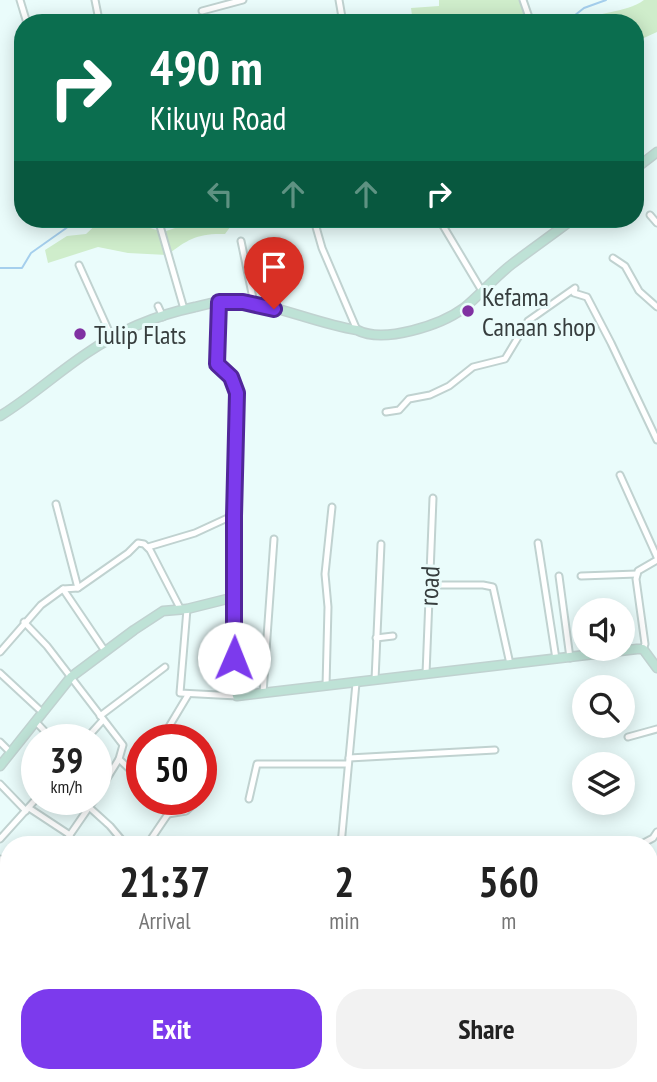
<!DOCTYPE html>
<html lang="en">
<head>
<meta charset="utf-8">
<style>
  :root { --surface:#fff; --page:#f2f2f2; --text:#222; --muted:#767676; --accent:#7c3aed }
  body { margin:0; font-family:"PT Sans Narrow",sans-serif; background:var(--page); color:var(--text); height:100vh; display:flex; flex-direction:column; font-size:26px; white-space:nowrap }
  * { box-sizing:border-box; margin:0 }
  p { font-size:23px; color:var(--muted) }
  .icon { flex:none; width:38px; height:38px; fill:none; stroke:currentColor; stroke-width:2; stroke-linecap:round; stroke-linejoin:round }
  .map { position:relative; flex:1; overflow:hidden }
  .details { position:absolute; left:0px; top:836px; width:658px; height:247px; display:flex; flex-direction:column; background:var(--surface); border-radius:28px 28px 0 0; box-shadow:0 4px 18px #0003 }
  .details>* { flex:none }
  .guide { position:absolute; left:14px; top:14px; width:630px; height:214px; border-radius:28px; box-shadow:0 4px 18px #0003; background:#0b6e4f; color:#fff; overflow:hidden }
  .controls { position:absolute; left:572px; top:598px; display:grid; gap:14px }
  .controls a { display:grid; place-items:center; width:63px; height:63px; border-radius:50%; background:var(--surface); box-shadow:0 4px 18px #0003; font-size:35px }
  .speed { position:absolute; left:21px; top:724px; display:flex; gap:14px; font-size:35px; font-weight:700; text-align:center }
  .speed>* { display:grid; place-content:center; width:91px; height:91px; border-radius:50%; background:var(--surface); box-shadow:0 4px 18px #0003; line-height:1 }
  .speed small { font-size:18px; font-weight:400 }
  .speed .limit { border:10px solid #d22; background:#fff; color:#111 }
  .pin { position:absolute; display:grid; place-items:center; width:60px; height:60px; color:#fff; margin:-72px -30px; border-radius:50% 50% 50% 0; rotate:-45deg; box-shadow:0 0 7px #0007 }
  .pin .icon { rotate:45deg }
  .me { position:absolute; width:77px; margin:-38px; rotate:1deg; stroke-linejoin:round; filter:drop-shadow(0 0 5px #0008) }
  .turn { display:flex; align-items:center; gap:24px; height:147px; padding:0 21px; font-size:32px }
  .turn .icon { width:91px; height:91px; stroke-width:2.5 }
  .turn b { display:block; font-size:49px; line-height:60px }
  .lanes { display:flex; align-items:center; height:66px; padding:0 21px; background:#0003; justify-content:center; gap:35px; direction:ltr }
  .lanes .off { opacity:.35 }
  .eta { display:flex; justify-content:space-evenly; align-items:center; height:119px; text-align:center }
  .eta b { font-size:42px; font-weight:600; line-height:49px }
  .button { display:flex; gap:14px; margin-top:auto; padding:14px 21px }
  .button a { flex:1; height:80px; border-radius:28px; background:var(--accent); color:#fff; font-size:28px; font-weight:600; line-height:80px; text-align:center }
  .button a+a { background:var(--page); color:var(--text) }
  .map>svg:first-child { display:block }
</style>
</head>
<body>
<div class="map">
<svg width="657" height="1082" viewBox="0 0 657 1082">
  <rect width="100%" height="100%" fill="#eafcfb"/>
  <g fill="#cfedcb">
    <polygon points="439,0 525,0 531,23 413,23 411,8 439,6"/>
    <path d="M644 0H657V32L635 42V23H575C596 11 625 14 644 0Z"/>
    <path d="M102 219 131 222 163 232 202 219H236L225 234C198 233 188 239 167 255L128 253 98 247 48 263 45 250 67 236 86 234Z"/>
  </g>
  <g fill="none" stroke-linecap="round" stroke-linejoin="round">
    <g stroke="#a5cfed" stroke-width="2">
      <polyline points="565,23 584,8 606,0"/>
      <polyline points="165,219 169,221 190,219"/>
      <polyline points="0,268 22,268 31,253 79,219"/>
    </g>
    <g stroke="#c0d2d0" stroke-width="9">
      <g id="street">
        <polyline points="20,0 27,23"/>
        <polyline points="95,0 98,15"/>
        <polyline points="339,0 343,23"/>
        <polyline points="523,0 531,23"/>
        <polyline points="202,11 243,0"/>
        <polyline points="650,215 657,223"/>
        <polyline points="158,219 184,309"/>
        <polyline points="324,219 316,227 322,248 357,330"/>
        <polyline points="358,219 374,219"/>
        <polyline points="439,219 482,291"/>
        <polyline points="241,241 254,303"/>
        <polyline points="613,258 625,266 639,291 657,307"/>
        <polyline points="79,265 112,338"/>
        <polyline points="219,302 217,364 231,377 237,393 235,599"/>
        <polyline points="158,306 163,317"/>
        <polyline points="386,412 399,410 409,399 430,395 449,386 473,367 505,359 528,321 575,288 574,293 587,297 611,343 657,440"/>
        <polyline points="620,475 657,557"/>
        <polyline points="56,504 78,588"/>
        <polyline points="538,543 556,659"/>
        <polyline points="148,547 195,533 234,515"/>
        <polyline points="559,576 570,658"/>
        <polyline points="581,576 637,574"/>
        <polyline points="428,585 483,585 493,587 510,664"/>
        <polyline points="63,589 105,651"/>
        <polyline points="187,609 180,693 237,696"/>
        <polyline points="24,622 47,646 123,745 119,759 96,796"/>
        <polyline points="376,638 393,636"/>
        <polyline points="643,649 645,644 636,579 638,571 657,560"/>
        <polyline points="0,652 41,605 63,589 78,588 128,553 138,543 144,544 150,550 181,610"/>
        <polyline points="0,673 43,713"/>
        <polyline points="426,674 433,498"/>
        <polyline points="375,680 381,544"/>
        <polyline points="326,686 328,607 325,574 332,507"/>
        <polyline points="263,693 274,539"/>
        <polyline points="100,716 165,667"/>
        <polyline points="36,722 53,740"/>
        <polyline points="628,737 657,729"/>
        <polyline points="85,740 103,720"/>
        <polyline points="161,740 188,695"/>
        <polyline points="0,742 11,753"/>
        <polyline points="349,758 495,750"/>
        <polyline points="119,759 142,781"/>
        <polyline points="0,784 26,811"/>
        <polyline points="249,799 257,764 348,764"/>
        <polyline points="89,807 110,826 126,845"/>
        <polyline points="29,808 70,835"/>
        <polyline points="168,814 186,811 198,800"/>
        <polyline points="0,839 37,798"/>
        <polyline points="63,845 94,800"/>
        <polyline points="147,845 168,814 158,800"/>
        <polyline points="341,845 356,683"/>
        <polyline points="640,845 653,838 657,832"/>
        <polyline points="0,859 9,869"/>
        <polyline points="4,911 9,921"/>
        <polyline points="0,967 9,963"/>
        <polyline points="649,993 653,989 657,989"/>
        <polyline points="0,1017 9,1013"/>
        <polyline points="0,1067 9,1063"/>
        <polyline points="78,1074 81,1082"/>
        <polyline points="167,1074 168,1082"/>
        <polyline points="247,1076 305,1082"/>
        <polyline points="320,1082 321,1074"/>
      </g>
    </g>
    <g stroke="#c0d2d0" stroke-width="11">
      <g id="secondary">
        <polyline points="635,169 657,152"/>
        <path d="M0 416C31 397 57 373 87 353 119 331 157 315 195 307 211 303 226 299 243 301 282 307 319 324 357 330 384 344 441 325 464 308 481 294 495 277 512 264 532 249 553 234 573 219"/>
        <polyline points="0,766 71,677 134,630 163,611 187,609 231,598 235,599 236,604 234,685 237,696 637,649 643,649 657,668"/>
      </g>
    </g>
    <use href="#street" stroke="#fff" stroke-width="5"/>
    <use href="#secondary" stroke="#bee2d6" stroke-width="8"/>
  </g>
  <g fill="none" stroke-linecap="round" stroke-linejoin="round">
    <g stroke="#51269a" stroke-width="18">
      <polyline id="route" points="234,658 234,516 237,393 231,377 217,364 219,302 243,302 274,309"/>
    </g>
    <use href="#route" stroke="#7c3aed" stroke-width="12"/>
  </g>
  <g fill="#8031a2" stroke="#eafcfb" stroke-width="2.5">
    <circle cx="468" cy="311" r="7"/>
    <circle cx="80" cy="334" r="7"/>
  </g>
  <g text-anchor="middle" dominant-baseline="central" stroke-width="6" stroke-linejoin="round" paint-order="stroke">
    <g font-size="26" fill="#373e3e" stroke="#eafcfb" text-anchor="start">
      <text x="482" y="296">Kefama<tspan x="482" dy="30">Canaan shop</tspan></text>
      <text x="94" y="334">Tulip Flats</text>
    </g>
    <g font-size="26" fill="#373e3e" stroke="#eafcfb">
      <text transform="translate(429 586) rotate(-87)">road</text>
    </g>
  </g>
</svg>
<div class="controls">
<a><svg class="icon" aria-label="sound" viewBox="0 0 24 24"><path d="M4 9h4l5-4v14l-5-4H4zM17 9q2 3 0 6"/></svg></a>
<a><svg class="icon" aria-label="search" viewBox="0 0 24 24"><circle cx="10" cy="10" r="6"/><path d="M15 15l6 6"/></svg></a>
<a><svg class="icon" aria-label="layers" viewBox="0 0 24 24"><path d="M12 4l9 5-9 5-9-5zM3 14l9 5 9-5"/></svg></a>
</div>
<div class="speed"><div>39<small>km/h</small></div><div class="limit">50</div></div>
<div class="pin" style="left:274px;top:309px;background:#d93025"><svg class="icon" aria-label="arrive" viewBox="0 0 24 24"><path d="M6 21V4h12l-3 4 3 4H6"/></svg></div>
<svg class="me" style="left:234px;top:658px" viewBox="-20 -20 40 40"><circle r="19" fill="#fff"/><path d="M0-13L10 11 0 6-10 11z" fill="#7c3aed"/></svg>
<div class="guide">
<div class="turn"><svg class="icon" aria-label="right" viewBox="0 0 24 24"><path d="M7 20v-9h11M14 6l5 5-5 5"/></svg><div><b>490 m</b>Kikuyu Road</div></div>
<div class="lanes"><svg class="icon off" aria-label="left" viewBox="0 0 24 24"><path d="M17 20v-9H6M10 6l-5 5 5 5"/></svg><svg class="icon off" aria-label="ahead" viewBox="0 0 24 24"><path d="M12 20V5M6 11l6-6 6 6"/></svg><svg class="icon off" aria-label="ahead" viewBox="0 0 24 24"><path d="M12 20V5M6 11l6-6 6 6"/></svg><svg class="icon" aria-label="right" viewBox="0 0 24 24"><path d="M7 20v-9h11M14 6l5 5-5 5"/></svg></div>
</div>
<section class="details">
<div class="eta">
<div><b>21:37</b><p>Arrival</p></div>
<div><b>2</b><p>min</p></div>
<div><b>560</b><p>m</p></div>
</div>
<div class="button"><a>Exit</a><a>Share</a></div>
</section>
</div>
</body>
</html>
